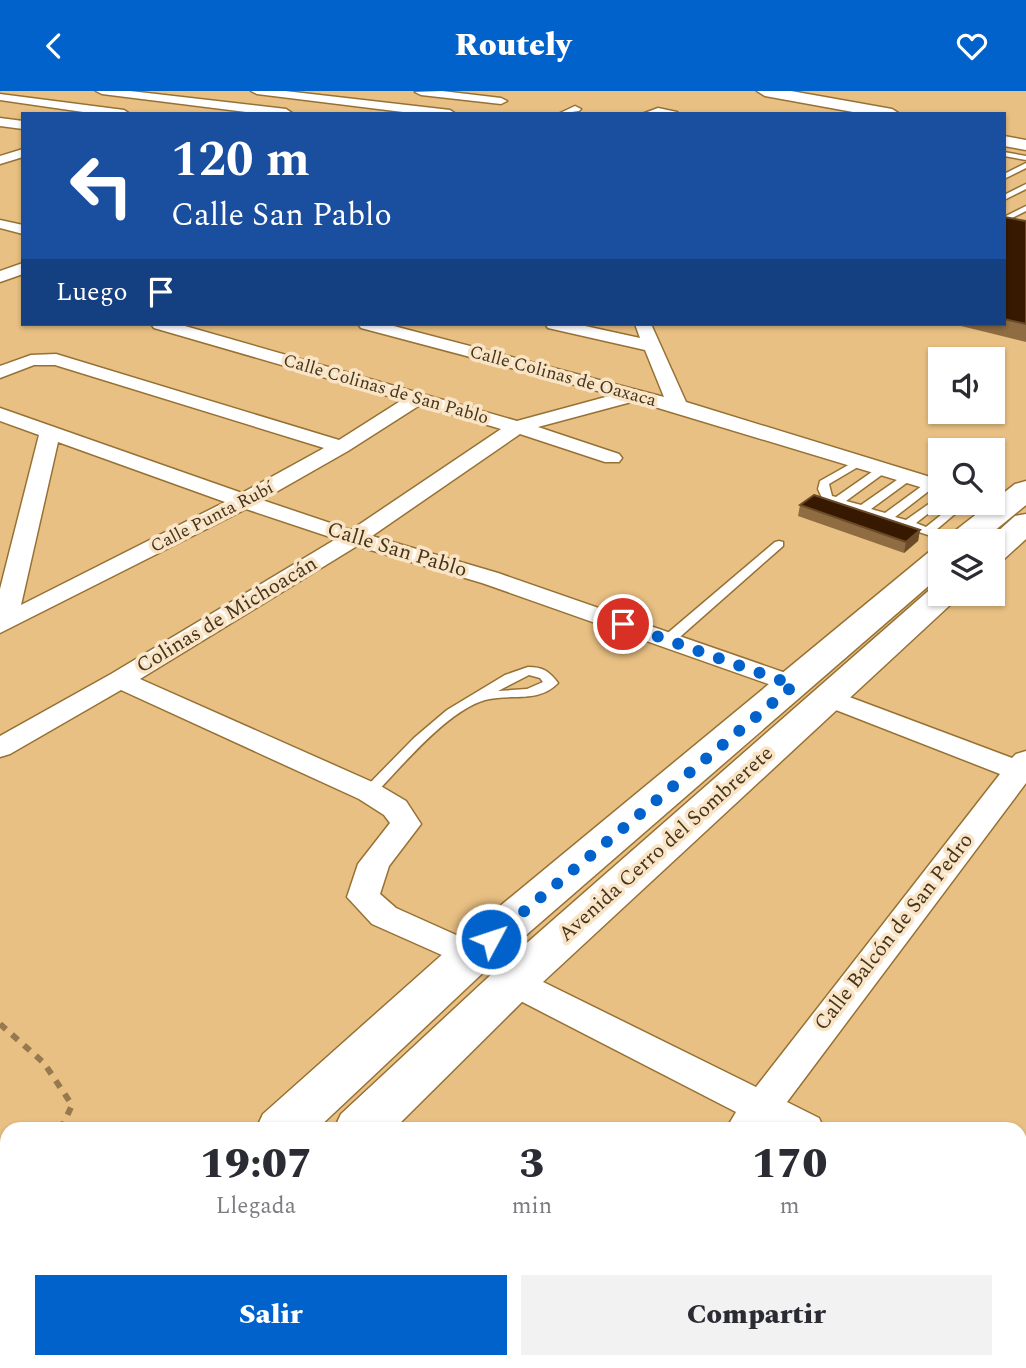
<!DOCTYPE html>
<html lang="es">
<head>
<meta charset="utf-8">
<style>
  :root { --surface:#fff; --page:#f2f2f3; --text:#2b2b33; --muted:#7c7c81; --accent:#0062ca }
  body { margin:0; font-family:Spectral,serif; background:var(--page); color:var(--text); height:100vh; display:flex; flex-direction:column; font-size:26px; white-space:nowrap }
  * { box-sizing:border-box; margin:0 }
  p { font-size:23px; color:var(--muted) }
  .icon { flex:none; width:38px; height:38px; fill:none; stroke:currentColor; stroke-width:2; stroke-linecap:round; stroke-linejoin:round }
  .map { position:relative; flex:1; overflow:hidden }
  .panel { position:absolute; left:0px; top:1031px; width:1027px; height:247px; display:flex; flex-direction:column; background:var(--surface); border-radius:21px 21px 0 0; box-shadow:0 2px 5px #0004 }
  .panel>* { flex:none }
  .top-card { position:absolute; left:21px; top:21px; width:985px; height:214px; border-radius:0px; box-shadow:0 2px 5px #0004; background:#1a4fa0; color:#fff; overflow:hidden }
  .tools { position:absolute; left:928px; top:256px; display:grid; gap:14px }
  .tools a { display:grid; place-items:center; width:77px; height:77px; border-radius:0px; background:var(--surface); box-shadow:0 2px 5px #0004; font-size:35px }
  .pin { position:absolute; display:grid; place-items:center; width:60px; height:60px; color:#fff; margin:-30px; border:4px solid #fff; border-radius:50%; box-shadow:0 2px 7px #0007 }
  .me { position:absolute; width:77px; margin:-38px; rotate:50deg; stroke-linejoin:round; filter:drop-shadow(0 0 5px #0008) }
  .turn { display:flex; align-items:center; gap:24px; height:147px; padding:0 35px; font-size:32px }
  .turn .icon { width:91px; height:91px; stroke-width:2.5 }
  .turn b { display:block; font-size:49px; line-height:60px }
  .then { display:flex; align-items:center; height:66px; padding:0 35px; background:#0003; gap:14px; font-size:26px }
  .eta { display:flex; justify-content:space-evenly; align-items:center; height:119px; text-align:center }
  .eta b { font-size:42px; font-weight:800; line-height:49px }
  .primary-button { display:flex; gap:14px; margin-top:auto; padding:14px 35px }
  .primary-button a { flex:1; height:80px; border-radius:0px; background:var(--accent); color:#fff; font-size:28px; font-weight:800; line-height:80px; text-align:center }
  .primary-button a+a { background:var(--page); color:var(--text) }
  header { display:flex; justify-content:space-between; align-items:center; height:91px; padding:0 35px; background:var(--accent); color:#fff; font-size:32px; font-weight:800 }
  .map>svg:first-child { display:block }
</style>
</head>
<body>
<header><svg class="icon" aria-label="back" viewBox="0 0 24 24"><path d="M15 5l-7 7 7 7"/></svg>Routely<svg class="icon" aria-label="heart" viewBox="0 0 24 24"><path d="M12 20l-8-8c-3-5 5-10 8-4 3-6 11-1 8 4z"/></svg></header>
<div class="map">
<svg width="1026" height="1277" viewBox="0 0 1026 1277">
  <rect width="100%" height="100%" fill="#e9c083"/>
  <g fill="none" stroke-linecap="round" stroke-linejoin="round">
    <g stroke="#977134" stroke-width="3">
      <g id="lane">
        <polygon points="1004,61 1026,65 1026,69 1004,65"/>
        <polygon points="1026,72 1026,77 1004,88 1004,83"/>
        <polygon points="1026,93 1026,98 1004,109 1004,104"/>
        <polygon points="1026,115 1026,120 1004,131 1004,126"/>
        <polygon points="859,368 863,369 863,373 829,393 832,405 836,406 879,376 887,376 887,380 846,410 861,414 904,384 912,384 912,388 871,418 885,422 926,392 934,392 934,396 895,426 906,429 940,405 940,411 943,411 916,432 926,436 957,411 969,411 936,439 964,450 946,450 823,409 818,398 820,390"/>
        <polygon points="779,450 783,451 783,455 673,552 663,552 662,549 663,546 775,451"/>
        <path d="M528 576C543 576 549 580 558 592 538 613 509 602 485 609 447 620 401 676 374 704H364L362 701 364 698 414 647 447 619 505 584ZM529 584 540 587 543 591 527 598 498 600Z"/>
      </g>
    </g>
    <g stroke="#977134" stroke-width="3">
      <g id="street">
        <polygon points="96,0 130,0 286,18 292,22 263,23 102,3"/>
        <polygon points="251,0 285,0 450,19 456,23 419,23 257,3"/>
        <polygon points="442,0 501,7 507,10 501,13 421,4 415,1"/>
        <polygon points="0,3 124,19 130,23 97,23 0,9"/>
        <polygon points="575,15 581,18 579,20 558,23"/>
        <polygon points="658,17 677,21 679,23 642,23"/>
        <polygon points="0,27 23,30 23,38 0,35"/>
        <polygon points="23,58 23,66 0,73 0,65"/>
        <polygon points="0,129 23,134 23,143 0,137"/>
        <polygon points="23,172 23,183 0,191 0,180"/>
        <path d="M151 233H178L517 330 613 304 361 237 358 233H386L664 306 645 259 548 237 545 233H576L640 247 635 233H651L686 311 940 389V402L635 310 538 336 619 363 622 367 619 371H605L520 343 372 445 498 482 803 588 807 594 803 600 794 602 482 492 357 455 140 588 379 694 406 710 421 733 389 775 380 803 396 817 483 856 488 865 483 874 471 877 372 833 347 806 358 773 390 732 384 724 359 708 121 599 10 663 0 666V645L111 583 336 448 246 418 0 542V498L39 344 0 330V317L242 402 324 357 55 274H34L0 287V275L31 264 56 263 339 349 402 309 154 237ZM420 314 501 338 351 439 262 409 348 360ZM58 351 225 411 21 514Z"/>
        <polygon points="828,598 1012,667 1016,663 1026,660 1026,692 787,1011 819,1027 824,1038 726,1038 736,1021 501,900 496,891 501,882 513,878 525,882 756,996 1000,683 818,612 814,606 818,600"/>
        <polygon points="1020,1137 1026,1139 1026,1176 1020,1174"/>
        <polygon points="407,1270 458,1270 460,1277 410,1277"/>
        <polygon points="556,1270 603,1270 600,1277 554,1277"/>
      </g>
    </g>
    <g stroke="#977134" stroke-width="3">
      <g id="secondary">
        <polygon points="757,0 791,0 892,18 900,23 864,23 765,5"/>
        <polygon points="1004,45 1026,49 1026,59 1004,55"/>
        <polygon points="1026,390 1026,414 982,450 946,450 951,443 1015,393"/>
        <polygon points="1026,423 1026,448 1003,469 992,472 992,450 987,450 1015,425"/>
        <polygon points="940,458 940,485 488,877 317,1038 256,1038 263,1023 454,853 929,461"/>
        <polygon points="940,493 940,502 963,502 530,903 394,1038 334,1038 341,1023 496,879 934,495"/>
        <polygon points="13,1270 78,1270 76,1277 10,1277"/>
        <polygon points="101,1270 165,1270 163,1277 98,1277"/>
      </g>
    </g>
    <g stroke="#96794e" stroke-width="6" stroke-dasharray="8 8" stroke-linecap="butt">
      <polyline points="0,933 44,972 72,1014 61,1038"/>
      <polyline points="0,1111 7,1103"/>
      <polyline points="0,1178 7,1184"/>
    </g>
    <use href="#lane" fill="#fff" fill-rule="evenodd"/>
    <use href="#street" fill="#fff" fill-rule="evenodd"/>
    <use href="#secondary" fill="#fff" fill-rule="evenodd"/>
  </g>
  <g fill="#906c42">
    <polygon points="1004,126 1026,130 1026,251 953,233 1004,233"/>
    <polygon points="800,414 920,439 918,450 904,462 798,425"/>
  </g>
  <polygon fill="#6c4b28" points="920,439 918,450 904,462 906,451"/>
  <g fill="#371901" stroke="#6c4b28" stroke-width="2">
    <polygon points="1004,126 1026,130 1026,233 1004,228"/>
    <polygon points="814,404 920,439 906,451 800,414"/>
  </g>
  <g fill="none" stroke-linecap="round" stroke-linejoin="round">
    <polyline stroke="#0062ca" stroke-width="12" stroke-dasharray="0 21.6" points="491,848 794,594 623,533"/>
  </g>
  <g text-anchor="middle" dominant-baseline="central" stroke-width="7" stroke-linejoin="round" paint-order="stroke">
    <g font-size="18" fill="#45341b" stroke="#f9e4c6">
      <text transform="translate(563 285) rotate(15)">Calle Colinas de Oaxaca</text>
      <text transform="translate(386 298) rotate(16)">Calle Colinas de San Pablo</text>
      <text transform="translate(212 426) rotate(-27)">Calle Punta Rubí</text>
    </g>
    <g font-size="21" fill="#45341b" stroke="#f9e4c6">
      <text transform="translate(397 459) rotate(17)">Calle San Pablo</text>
      <text transform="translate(227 524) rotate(-31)">Colinas de Michoacán</text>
      <text transform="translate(666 753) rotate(-42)">Avenida Cerro del Sombrerete</text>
      <text transform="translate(894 841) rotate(-52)">Calle Balcón de San Pedro</text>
    </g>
  </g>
</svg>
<div class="tools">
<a><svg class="icon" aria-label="sound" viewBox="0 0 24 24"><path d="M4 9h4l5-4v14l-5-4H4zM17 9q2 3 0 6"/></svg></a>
<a><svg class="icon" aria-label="search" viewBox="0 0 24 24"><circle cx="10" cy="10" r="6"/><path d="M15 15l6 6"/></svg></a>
<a><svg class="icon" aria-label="layers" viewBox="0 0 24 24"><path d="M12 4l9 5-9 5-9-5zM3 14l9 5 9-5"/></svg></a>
</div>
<div class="pin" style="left:623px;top:533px;background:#d93025"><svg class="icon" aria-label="arrive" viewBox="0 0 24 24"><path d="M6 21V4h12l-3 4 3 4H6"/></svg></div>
<svg class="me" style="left:491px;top:848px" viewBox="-20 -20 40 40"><circle r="17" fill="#0062ca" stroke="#fff" stroke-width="3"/><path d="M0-11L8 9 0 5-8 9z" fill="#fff"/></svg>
<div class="top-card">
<div class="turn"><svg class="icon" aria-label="left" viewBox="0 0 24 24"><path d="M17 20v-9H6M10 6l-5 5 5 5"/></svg><div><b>120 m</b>Calle San Pablo</div></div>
<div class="then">Luego<svg class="icon" aria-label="arrive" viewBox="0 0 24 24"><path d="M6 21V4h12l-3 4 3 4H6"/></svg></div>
</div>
<section class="panel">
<div class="eta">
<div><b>19:07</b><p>Llegada</p></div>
<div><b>3</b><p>min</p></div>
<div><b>170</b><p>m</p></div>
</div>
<div class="primary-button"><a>Salir</a><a>Compartir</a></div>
</section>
</div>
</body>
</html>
